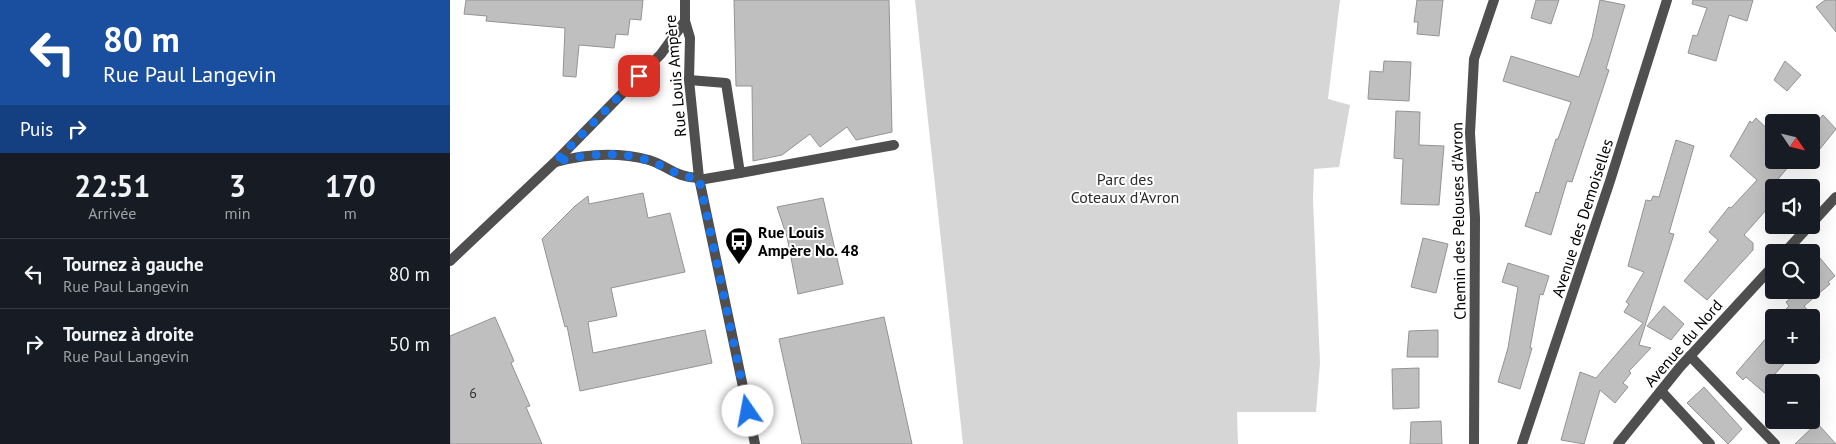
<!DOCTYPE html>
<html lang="fr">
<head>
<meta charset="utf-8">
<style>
  :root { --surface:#171b24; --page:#20242c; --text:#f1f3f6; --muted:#9ea1a6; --line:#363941 }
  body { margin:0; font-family:"PT Sans",sans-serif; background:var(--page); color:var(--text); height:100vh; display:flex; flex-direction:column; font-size:19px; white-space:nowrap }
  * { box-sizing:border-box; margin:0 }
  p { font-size:16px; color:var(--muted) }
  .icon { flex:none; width:28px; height:28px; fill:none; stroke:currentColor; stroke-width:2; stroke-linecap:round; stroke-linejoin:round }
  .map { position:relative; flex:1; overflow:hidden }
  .side { display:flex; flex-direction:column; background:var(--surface); width:450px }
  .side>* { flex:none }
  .banner { background:#1a4fa0; color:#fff; overflow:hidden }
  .needle { width:32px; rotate:125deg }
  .tools { position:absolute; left:1315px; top:114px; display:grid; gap:10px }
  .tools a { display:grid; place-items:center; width:55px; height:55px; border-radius:5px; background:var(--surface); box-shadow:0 5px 20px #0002; font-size:25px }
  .pin { position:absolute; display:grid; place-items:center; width:42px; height:42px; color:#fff; margin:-21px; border-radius:10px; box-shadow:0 2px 8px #0006 }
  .me { position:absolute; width:55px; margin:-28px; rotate:348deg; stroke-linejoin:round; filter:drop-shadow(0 0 4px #0008) }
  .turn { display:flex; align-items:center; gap:18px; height:105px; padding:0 20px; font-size:22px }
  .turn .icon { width:65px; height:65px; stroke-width:2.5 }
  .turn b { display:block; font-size:35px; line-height:42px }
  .then { display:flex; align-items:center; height:48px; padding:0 20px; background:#0003; gap:10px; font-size:19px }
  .eta { display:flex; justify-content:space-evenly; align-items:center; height:85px; text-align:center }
  .eta b { font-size:30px; font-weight:700; line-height:35px }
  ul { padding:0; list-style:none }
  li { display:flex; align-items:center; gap:15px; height:70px; padding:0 20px; border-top:1px solid var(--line) }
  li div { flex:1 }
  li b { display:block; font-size:19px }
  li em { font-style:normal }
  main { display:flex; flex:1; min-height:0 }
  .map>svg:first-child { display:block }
</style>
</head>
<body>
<main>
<section class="side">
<div class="banner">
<div class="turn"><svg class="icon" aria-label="left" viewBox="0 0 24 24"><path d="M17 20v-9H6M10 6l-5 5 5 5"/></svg><div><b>80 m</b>Rue Paul Langevin</div></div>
<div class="then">Puis<svg class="icon" aria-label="right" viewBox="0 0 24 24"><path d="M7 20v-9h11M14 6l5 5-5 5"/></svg></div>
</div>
<div class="eta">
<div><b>22:51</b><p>Arrivée</p></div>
<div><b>3</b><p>min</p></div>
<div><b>170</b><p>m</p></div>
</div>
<ul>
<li><svg class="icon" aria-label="left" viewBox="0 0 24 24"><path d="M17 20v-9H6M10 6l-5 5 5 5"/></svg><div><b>Tournez à gauche</b><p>Rue Paul Langevin</p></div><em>80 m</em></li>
<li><svg class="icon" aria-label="right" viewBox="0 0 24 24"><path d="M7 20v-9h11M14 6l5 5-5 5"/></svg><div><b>Tournez à droite</b><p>Rue Paul Langevin</p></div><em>50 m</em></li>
</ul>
</section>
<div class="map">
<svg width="1386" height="444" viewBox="0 0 1386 444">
  <rect width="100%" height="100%" fill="#fff"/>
  <polygon fill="#d6d6d6" points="465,0 890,0 878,99 900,105 889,167 864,169 863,200 870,363 866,412 787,412 788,444 513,444"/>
  <g fill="#bfbfbf" stroke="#939393">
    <polygon points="16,0 193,0 191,20 180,19 178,35 166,34 164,48 129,45 126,77 113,76 115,28 36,21 37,16 14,14"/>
    <polygon points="284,0 439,0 442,132 406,140 397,127 370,147 360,134 332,155 303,161 302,86 286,86"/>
    <polygon points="967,0 993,0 989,36 967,34 968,22 964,22"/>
    <polygon points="1086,0 1109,0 1101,24 1081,18"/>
    <polygon points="1150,0 1175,5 1156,69 1159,70 1122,182 1117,181 1101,235 1075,226 1086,192 1089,193 1106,139 1108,139 1121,102 1053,81 1061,56 1129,77 1142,38"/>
    <polygon points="1243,0 1303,0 1297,21 1279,15 1266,61 1238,53 1243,35 1247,36 1257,8 1242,4"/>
    <polygon points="1375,0 1386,0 1386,32 1366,7"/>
    <polygon points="934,61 961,62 959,101 918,99 920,71 933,72"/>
    <polygon points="1335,61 1351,75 1337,91 1324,80"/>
    <polygon points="946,111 970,112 969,145 994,146 989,205 951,204 953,159 944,158"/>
    <polygon points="1373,115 1386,129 1361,160 1361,120 1365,124"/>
    <polygon points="1306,118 1324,135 1324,160 1344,160 1324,184 1324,213 1317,209 1294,235 1303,243 1303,250 1257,300 1234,281 1268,240 1259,232 1279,207 1281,208 1307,180 1280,156 1300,121 1302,123"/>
    <polygon points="1226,140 1244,146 1219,233 1224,234 1189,345 1201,348 1179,371 1181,373 1173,383 1178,387 1165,403 1150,390 1134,444 1111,440 1130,372 1146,378 1193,323 1174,312 1179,304 1176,302 1194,272 1178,266 1196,200 1201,201 1203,196 1209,197"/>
    <polygon points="193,193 198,218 220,213 235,272 161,288 167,316 138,322 143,353 255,330 262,363 130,391 117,326 115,327 92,239 125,206 138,196 139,204"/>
    <polygon points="373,198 393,284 348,294 337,237 327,207"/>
    <polygon points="973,238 998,244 986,293 961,287"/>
    <polygon points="1370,258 1385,276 1378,282 1380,284 1354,306 1364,318 1327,318 1339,306 1336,302 1350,290 1361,290 1361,259 1364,263"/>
    <polygon points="1058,263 1099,276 1093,295 1090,294 1080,348 1082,348 1070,389 1048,382 1058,348 1068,287 1052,282"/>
    <polygon points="1214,306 1234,324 1221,340 1197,326"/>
    <polygon points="45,317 64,361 61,363 80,406 76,407 92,444 0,444 0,336"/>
    <polygon points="434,317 462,444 352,444 329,339"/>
    <polygon points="1324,329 1324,353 1321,355 1342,355 1324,375 1324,401 1296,377 1293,380 1286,373"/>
    <polygon points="988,330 988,357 957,357 959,331"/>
    <polygon points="969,368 969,408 943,409 942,369"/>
    <polygon points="1254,387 1292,429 1278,444 1237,403"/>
    <polygon points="991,421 992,444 960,444 961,422"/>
    <polygon points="1367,423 1386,444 1345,444"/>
  </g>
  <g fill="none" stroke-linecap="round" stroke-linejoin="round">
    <g stroke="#4f4f4f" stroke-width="10">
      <polyline points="239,80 276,83 290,173 249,180"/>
      <polyline points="290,173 444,145"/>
      <polyline points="1240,356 1325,444"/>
      <polyline points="1211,391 1260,444"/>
    </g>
    <g stroke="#4f4f4f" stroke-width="10">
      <polyline points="235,0 235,21 240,38 239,80 249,178 305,444"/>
      <path d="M106 162C136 154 168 152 199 160 218 166 227 178 249 178"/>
      <polyline points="1361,224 1386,197"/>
      <polyline points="1335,252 1360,225"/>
      <polyline points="0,261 105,162 211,54 235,21"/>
      <polyline points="1024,444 1025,218 1020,133 1024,59 1044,0"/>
      <polyline points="1072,444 1160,181 1217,0"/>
      <polyline points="1168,444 1230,367 1324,265"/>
    </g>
  </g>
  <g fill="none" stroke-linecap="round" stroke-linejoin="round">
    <path stroke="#1a73e8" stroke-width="9" stroke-dasharray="0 16.2" d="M189 76 105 162C134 154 173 150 202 162 219 168 230 178 249 178L298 411"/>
  </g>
  <defs>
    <g id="bus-pin" transform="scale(1.4375)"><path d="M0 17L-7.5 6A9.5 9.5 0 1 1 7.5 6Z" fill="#000" stroke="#fff"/><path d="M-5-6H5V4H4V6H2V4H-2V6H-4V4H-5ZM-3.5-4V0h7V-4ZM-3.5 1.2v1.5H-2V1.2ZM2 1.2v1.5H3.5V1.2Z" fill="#fff"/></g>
  </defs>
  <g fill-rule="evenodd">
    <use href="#bus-pin" x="289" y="241"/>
  </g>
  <g text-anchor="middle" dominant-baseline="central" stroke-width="4" stroke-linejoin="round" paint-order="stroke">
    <g font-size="14" fill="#303030">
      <text x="23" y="393">6</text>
    </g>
    <g font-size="16" fill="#000" stroke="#fff">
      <text transform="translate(225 76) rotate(-95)">Rue Louis Ampère</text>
      <text transform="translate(1132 218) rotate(-72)">Avenue des Demoiselles</text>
      <text transform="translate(1008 221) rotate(-91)">Chemin des Pelouses d'Avron</text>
      <text transform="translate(1233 343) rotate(-49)">Avenue du Nord</text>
    </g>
    <g font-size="16" fill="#2d2d2d" stroke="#fff">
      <text x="675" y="179">Parc des<tspan x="675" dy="18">Coteaux d'Avron</tspan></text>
    </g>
    <g font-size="16" font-weight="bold" fill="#000" stroke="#fff" text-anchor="start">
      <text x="308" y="232">Rue Louis<tspan x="308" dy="18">Ampère No. 48</tspan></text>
    </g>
  </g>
</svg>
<div class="tools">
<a><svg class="needle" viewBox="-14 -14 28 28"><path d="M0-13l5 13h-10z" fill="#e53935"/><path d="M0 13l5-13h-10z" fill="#9ea1a6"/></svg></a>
<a><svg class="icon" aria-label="sound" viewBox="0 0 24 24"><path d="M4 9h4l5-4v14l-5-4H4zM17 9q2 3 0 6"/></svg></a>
<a><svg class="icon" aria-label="search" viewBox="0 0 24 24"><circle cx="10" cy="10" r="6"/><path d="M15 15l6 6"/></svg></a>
<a>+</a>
<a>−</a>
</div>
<div class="pin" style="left:189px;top:76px;background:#d93025"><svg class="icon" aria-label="arrive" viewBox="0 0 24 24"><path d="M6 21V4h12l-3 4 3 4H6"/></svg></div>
<svg class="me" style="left:298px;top:411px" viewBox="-20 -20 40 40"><circle r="19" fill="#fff"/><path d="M0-13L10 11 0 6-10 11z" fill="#1a73e8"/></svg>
</div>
</main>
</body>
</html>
